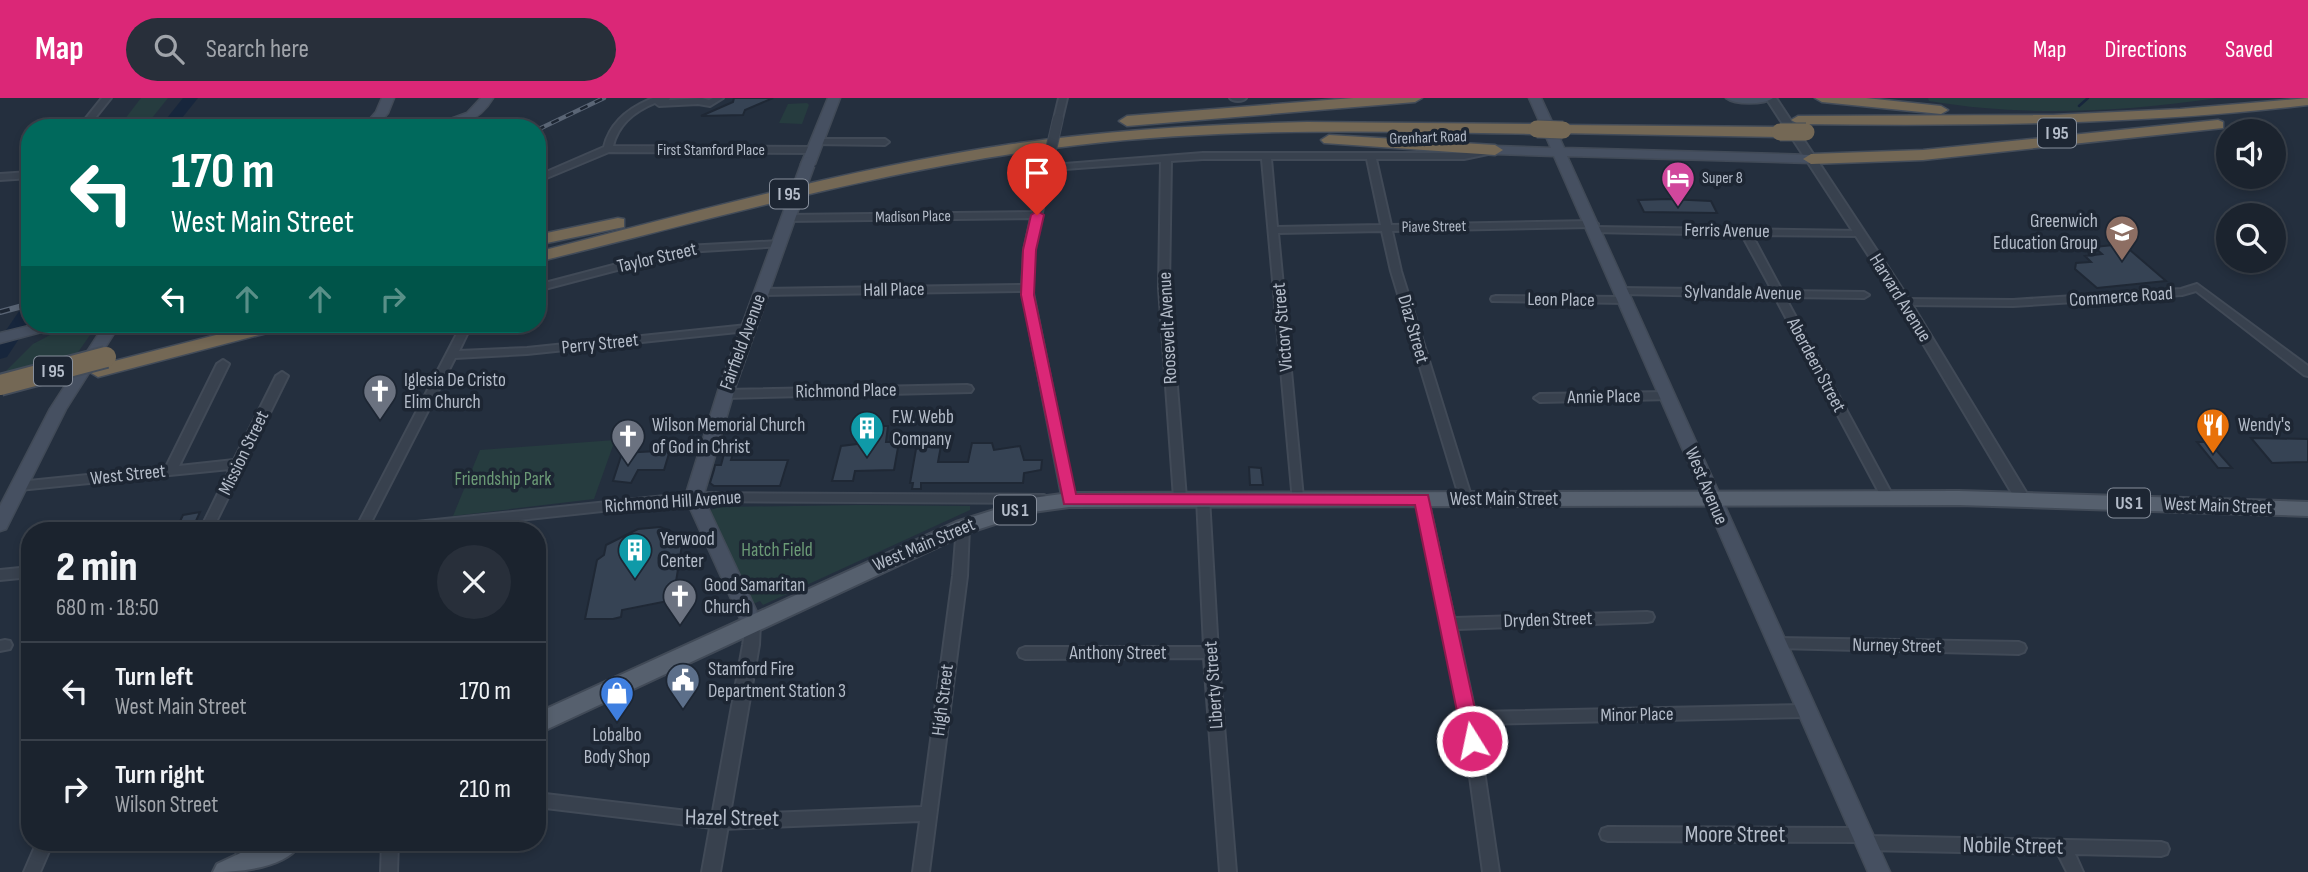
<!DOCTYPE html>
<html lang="en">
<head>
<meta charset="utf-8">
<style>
  :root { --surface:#1b232e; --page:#282f3a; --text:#f1f3f6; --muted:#a0a4aa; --line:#39404a; --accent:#db2777 }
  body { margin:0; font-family:"Sofia Sans Condensed",sans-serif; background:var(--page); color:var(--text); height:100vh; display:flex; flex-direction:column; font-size:26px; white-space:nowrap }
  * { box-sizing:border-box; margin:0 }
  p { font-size:23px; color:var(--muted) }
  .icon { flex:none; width:38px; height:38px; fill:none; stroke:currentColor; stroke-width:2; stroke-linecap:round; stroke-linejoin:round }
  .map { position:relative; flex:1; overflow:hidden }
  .drawer { position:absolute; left:21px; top:424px; width:525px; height:329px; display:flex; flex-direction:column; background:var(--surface); border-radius:28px; box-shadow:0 4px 10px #0003,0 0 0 2px var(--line) }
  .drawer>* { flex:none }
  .hud { position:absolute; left:21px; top:21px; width:525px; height:214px; border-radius:28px; box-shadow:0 4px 10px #0003,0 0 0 2px var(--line); background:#00695c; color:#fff; overflow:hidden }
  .tools { position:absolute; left:2216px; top:21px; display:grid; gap:14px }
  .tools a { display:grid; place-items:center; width:70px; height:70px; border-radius:50%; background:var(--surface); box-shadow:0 4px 10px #0003,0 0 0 2px var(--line); font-size:35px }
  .pin { position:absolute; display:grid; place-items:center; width:60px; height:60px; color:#fff; margin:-72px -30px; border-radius:50% 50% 50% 0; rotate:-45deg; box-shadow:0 0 7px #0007 }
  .pin .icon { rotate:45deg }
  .me { position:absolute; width:77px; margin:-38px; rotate:350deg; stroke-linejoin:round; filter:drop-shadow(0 0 5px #0008) }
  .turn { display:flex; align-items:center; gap:24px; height:147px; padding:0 35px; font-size:32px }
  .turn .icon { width:91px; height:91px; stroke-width:2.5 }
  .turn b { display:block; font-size:49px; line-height:60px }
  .lanes { display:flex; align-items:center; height:66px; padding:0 35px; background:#0003; justify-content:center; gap:35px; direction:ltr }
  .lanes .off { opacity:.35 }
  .round { display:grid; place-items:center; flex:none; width:74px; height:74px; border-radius:37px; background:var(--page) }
  .headline { display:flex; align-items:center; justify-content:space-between; height:119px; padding:0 35px }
  h1 { font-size:42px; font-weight:800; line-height:52px }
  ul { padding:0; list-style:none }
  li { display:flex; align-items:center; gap:21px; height:98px; padding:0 35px; border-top:2px solid var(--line) }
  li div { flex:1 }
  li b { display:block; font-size:26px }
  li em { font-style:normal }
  header { display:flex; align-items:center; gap:42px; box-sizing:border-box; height:98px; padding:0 35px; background:var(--accent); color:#fff }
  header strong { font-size:33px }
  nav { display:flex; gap:38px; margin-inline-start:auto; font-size:24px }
  .search { width:490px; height:63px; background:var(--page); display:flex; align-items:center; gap:18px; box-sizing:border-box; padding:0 24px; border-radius:38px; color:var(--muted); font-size:26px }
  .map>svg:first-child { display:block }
</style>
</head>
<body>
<header>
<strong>Map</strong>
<div class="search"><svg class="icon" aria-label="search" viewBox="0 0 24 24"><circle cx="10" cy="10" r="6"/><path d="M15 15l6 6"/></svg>Search here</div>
<nav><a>Map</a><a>Directions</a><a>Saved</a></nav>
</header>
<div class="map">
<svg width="2308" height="774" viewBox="0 0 2308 774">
  <rect width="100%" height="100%" fill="#242f3e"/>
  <g fill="#263c3f">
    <polygon points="141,0 168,0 144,30 118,30"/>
    <path d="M1928 0H2218C2122 14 2024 19 1929 3Z"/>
    <polygon points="807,5 809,7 802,26 779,25 788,6"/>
    <polygon points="71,226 97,227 74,260 1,278 33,246"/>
    <polygon points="615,342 594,401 453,418 480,352"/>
    <polygon points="861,407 970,408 970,412 763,507 760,503 753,506 708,413 719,409"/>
  </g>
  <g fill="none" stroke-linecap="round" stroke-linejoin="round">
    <polyline stroke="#17263c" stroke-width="2.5" points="2079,8 2088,0"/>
    <g fill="#17263c" fill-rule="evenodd">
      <polygon points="183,0 198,0 174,30 159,30"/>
      <polygon points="30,205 30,224 7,259 0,261 0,241 24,206"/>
    </g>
  </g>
  <g fill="#364354" stroke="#1f2835" stroke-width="2">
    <polygon points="734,0 773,0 745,12 743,17 701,18 733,4"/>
    <polygon points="1668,101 1711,103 1717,115 1644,114 1638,102"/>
    <polygon points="2123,146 2166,183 2097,190 2075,171 2076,165 2091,164 2085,158 2102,156 2094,149"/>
    <polygon points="876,328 888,328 886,344 899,344 894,372 855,373 853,383 832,383 841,348 873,344"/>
    <polygon points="930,337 943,337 938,364 968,364 972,345 992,345 994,352 1020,348 1024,362 1042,362 1041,372 1024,375 1023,385 921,385 921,391 912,391 913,385 910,385 916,351 927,349"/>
    <polygon points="2251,340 2308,341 2308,364 2272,365"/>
    <polygon points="661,342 673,342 664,372 638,372 631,385 613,383 622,355 657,353"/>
    <polygon points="2197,344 2209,344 2232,370 2218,370"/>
    <polygon points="724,356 733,356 731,362 788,362 780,388 714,388 710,385 714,372 715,367 721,367"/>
    <polygon points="1249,369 1261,370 1263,387 1250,387"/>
    <polygon points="200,414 192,432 176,432 183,417"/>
    <polygon points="660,429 675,435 682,447 673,502 622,512 621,519 613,521 585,521 597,462 604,457 606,447 638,431"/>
  </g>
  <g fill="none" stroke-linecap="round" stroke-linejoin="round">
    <g stroke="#414a57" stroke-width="4">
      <g id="minor">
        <polygon points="102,0 111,0 87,30 78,30"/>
        <path d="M653 0H670L669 2 702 0 709 2 713 0H723L710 8 698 6 659 8 655 5C635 13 618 27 613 48L813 49 818 52 813 55 609 54 537 84V78L604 49C610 24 630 9 653 0Z"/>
        <polygon points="1059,0 1067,0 1062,21 1058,24 1054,21"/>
        <path d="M1230 0H1246C1243 4 1233 4 1230 0Z"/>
        <polygon points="816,41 885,41 889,44 885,47 813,46 813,42"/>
        <path d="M1490 50 1495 53 1493 55 1464 61H1376L1391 127 1593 123 1598 126 1593 129 1392 133 1401 173 1472 401 1466 405 1460 401 1391 173 1382 133 1278 135 1303 400 1301 403H1293L1262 61H1203L1171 63 1169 190 1186 400 1180 404 1174 400 1159 190 1161 64 1051 72 1034 152 1032 190 1075 402 1073 405 1062 406 1056 402 1062 398 1022 193 762 197 757 194 762 191 1022 187 1024 152 1031 120 788 123 783 120 788 117 1032 114 1045 56 1050 53 1055 56 1052 67 1203 55H1464ZM1271 61H1367L1381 127 1277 129Z"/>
        <polygon points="1595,129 1861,133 1861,137 1858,138 1752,137 1782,193 1864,194 1869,197 1864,200 1785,199 1894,400 1892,403 1884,403 1882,400 1775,199 1621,196 1616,193 1621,190 1772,192 1742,137 1592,134 1592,130"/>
        <polygon points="779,143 783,144 783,148 686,154 537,193 537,187 686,148"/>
        <polygon points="2197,186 2308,268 2308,278 2304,277 2196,193 2182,197 2013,208 1904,207 1899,204 1904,201 2013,202 2181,191"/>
        <polygon points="1496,198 1626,199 1631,202 1626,205 1492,203 1491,201 1492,199"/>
        <polygon points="462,226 472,226 459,253 527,250 747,227 752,230 747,233 527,256 455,260 367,432 355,432"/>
        <polygon points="223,262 229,266 179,368 234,362 276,278 282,274 288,278 212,432 200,432 230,371 19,392 15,391 13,388 19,384 166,369 217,266"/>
        <polygon points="967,287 971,288 973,291 971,294 724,300 718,296 724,292"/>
        <polygon points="1667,294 1671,295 1673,298 1671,301 1540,304 1534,300 1540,296"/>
        <polygon points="694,395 1044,397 1050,401 1044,405 694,403 428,432 381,432 383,429 387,427"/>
        <polygon points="1203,396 1209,400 1218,554 1236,774 1220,774 1204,560 1025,561 1020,559 1018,555 1020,551 1025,549 1204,549 1197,400"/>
        <polygon points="1422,397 1428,401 1454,520 1647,514 1652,515 1654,519 1652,523 1647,524 1457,531 1475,614 1806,607 1811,609 1813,613 1811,617 1806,619 1477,626 1499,774 1483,774 1462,620 1416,401"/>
        <polygon points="963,424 967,426 969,429 967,478 929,774 913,774 920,723 721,731 537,709 537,695 721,717 922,709 953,478 957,429 959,426"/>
        <polygon points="30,469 30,479 0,482 0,472"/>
        <polygon points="1776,540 2019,544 2024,546 2026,550 2024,554 2019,556 1776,550 1771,549 1769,545 1771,541"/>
        <polygon points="5,542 10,543 12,547 10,551 0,553 0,543"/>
        <polygon points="1608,729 1862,730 1868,732 1869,738 2161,744 2167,746 2169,751 2167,756 2161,758 2075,756 2083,774 2067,774 2058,756 1865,752 1859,750 1858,744 1608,743 1602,741 1600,736 1602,731"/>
        <polygon points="37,744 53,744 40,774 24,774"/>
        <polygon points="236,744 252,744 253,765 251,770 245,772 239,770 237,765"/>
        <polygon points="382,744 398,744 397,774 381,774"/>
      </g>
    </g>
    <g stroke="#414a57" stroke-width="4">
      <g id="tertiary">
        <polygon points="1766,0 1776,0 1905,195 2029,399 2031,403 2029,407 2019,407 1893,195"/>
        <polygon points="30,74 30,80 0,82 0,76"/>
        <polygon points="752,519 757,521 760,525 759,547 720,774 702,774 743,547 747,521"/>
      </g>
    </g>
    <g stroke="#414a57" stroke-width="3">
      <g id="secondary">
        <polygon points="382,0 394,0 388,15 375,30 362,30 376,14"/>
        <path d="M481 0H493C478 26 454 30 426 30L467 15Z"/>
        <polygon points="828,0 840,0 815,66 808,70 803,69 801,66"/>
        <polygon points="1529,0 1541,0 1564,50 1811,57 1818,61 1811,65 1567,58 1890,774 1868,774 1554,58 1495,56 1489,52 1495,48 1551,50"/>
        <path d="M1726 0H1773C1764 7 1735 7 1726 0Z"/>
        <polygon points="793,103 800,107 735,290 703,399 762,525 759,530 752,533 745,530 742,525 685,399 719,290 786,107"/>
        <polygon points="37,226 63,226 60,229 0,245 0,235"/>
        <polygon points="105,226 120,226 66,311 6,431 0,433 0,408 50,311"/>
      </g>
    </g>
    <g stroke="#414a57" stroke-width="4">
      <g id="primary">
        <polygon points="1959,393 2308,404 2308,418 1959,407 1069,409 1033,414 970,434 537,636 537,615 956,424 1032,400 1069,395"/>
        <path d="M264 744H301C289 770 239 774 213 774L217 766Z"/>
      </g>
    </g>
    <g stroke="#434c59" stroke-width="3">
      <g id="motorway">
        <polygon points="1353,0 1422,0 1415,4 1127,28 1119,23 1127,18"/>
        <polygon points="1815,0 1866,0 1941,8 1948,12 1941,16 1822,4"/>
        <path d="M2308 0V7C2138 27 1969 28 1798 26L1791 22 1798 18 2053 17 2180 11Z"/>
        <polygon points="2218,22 2223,24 2223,30 1923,62 1811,66 1803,61 1811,56 1923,52"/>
        <path d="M1307 24 1537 26 1545 31 1537 36C1384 33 1230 29 1078 47 895 68 716 120 537 164V154C694 114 851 70 1012 46 1110 32 1208 26 1307 24Z"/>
        <polygon points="1563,27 1780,29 1788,34 1780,39 1558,35 1555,32"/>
        <polygon points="1329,37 1495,47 1503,52 1495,57 1324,45 1321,42"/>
        <polygon points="618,120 624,121 624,129 537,147 537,137"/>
        <polygon points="259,226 289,226 286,230 98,279 88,273 91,269"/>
      </g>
    </g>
    <use href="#minor" fill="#38414e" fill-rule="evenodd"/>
    <use href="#tertiary" fill="#38414e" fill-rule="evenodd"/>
    <use href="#secondary" fill="#465061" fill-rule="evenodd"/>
    <use href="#primary" fill="#56606e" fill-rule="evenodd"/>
    <use href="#motorway" fill="#746855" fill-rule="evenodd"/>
    <g stroke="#5a6575" stroke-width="4.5">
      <g id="rail-far1">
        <polyline points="537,32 604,0"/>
        <polyline points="25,207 30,206"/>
      </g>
    </g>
    <g stroke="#5a6575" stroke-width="6">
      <polyline id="rail" points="0,214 30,206"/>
    </g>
    <use href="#rail-far1" stroke="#1d2633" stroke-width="2.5" stroke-dasharray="8" stroke-linecap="butt"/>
    <use href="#rail" stroke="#1d2633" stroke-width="3.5" stroke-dasharray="10" stroke-linecap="butt"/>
    <g stroke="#414a57" stroke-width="12" stroke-linecap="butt">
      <polyline id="minor-bridge" points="1050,56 1058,21"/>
    </g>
    <g stroke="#414a57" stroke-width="16" stroke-linecap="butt">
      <polyline id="secondary-bridge" points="793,107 808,66"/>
    </g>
    <g stroke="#434c59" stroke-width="19" stroke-linecap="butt">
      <g id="motorway-bridge-far1">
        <polyline points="1537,31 1563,32"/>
        <polyline points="1780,34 1806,34"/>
      </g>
    </g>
    <g stroke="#434c59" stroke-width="24" stroke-linecap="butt">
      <polyline id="motorway-bridge" points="0,287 106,259"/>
    </g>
    <use href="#minor-bridge" stroke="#38414e" stroke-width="10"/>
    <use href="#secondary-bridge" stroke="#465061" stroke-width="13"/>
    <use href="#motorway-bridge-far1" stroke="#746855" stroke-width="17"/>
    <use href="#motorway-bridge" stroke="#746855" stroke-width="20"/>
  </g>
  <polygon fill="#db2777" stroke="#8e194d" stroke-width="2" points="1037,113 1044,117 1036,152 1034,197 1076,396 1428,397 1482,643 1479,649 1465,649 1463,643 1415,407 1064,406 1021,197 1023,152 1031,117"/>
  <defs>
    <g id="hotel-pin" transform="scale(1.75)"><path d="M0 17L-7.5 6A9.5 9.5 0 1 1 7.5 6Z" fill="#d1479c" stroke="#1d2633"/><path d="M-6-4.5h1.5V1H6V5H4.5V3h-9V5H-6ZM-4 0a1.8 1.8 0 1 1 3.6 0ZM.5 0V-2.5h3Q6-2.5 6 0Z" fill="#fff"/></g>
    <g id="school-pin" transform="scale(1.75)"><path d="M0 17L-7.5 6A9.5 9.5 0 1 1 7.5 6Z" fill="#8d6e63" stroke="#1d2633"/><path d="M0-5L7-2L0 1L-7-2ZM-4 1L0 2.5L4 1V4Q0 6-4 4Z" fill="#fff"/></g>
    <g id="church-pin" transform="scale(1.75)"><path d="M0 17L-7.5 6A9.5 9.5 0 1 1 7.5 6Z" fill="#6b7280" stroke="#1d2633"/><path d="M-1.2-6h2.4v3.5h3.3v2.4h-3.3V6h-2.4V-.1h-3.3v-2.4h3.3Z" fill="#fff"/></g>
    <g id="restaurant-pin" transform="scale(1.75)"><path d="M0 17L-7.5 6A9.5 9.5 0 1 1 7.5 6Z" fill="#e8710a" stroke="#1d2633"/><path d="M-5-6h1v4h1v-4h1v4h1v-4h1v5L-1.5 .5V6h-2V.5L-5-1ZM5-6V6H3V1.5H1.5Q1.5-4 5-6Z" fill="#fff"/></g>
    <g id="building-pin" transform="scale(1.75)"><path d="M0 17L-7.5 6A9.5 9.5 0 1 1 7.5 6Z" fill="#0f9aa8" stroke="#1d2633"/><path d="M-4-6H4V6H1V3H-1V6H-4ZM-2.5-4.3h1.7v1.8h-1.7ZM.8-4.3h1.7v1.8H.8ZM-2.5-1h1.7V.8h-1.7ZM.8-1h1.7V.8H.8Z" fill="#fff"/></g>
    <g id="civic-pin" transform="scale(1.75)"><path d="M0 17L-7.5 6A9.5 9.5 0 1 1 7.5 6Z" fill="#5c6f8a" stroke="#1d2633"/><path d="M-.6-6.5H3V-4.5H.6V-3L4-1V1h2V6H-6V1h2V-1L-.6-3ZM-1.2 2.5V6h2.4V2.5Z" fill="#fff"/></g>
    <g id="shop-pin" transform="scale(1.75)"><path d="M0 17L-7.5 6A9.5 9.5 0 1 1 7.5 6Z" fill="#3f7fe0" stroke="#1d2633"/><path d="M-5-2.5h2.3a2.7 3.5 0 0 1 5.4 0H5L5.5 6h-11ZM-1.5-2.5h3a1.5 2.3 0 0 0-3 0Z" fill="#fff"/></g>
  </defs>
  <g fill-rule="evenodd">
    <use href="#hotel-pin" x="1678" y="80"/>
    <use href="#school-pin" x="2122" y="134"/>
    <use href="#church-pin" x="380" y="293"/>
    <use href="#restaurant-pin" x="2213" y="327"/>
    <use href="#building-pin" x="867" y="330"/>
    <use href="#church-pin" x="628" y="338"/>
    <use href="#building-pin" x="635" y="452"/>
    <use href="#church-pin" x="680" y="498"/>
    <use href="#civic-pin" x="683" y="582"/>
    <use href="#shop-pin" x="617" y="595"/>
  </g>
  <g text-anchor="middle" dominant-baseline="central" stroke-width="7" stroke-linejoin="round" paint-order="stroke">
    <g font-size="16" fill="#b4bcc9" stroke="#1d2633">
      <text transform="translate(1428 40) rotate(-2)">Grenhart Road</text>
      <text x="711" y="52">First Stamford Place</text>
      <text transform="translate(913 119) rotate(-1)">Madison Place</text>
      <text transform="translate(1434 129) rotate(-1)">Piave Street</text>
    </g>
    <g font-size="16" fill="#b4bcc9" stroke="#1d2633" text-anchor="start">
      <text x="1702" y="80">Super 8</text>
    </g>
    <g fill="#1d2633" stroke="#878f9c" stroke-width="2">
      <rect x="2038" y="20.5" width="38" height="29" rx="5"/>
      <rect x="770" y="81.5" width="38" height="29" rx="5"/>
      <rect x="34" y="258.5" width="38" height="29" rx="5"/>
      <rect x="2108" y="390.5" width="42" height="29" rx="5"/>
      <rect x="994" y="397.5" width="42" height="29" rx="5"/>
    </g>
    <g font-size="18" font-weight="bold" fill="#b4bcc9">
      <text x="2057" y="35">I 95</text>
      <text x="789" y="96">I 95</text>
      <text x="53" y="273">I 95</text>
      <text x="2129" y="405">US 1</text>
      <text x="1015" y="412">US 1</text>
    </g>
    <g font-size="19" fill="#b4bcc9" stroke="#1d2633" text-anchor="start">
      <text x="2098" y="123" text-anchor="end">Greenwich<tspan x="2098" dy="22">Education Group</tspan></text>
      <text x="404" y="282">Iglesia De Cristo<tspan x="404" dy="22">Elim Church</tspan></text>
      <text x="892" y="319">F.W. Webb<tspan x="892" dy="22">Company</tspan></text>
      <text x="652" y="327">Wilson Memorial Church<tspan x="652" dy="22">of God in Christ</tspan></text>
      <text x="2238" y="327">Wendy's</text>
      <text x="660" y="441">Yerwood<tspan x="660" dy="22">Center</tspan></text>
      <text x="704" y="487">Good Samaritan<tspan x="704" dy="22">Church</tspan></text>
      <text x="708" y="571">Stamford Fire<tspan x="708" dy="22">Department Station 3</tspan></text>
      <text x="617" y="637" text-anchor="middle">Lobalbo<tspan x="617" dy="22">Body Shop</tspan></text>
    </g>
    <g font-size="19" fill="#b4bcc9" stroke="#1d2633">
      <text transform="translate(1727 133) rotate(1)">Ferris Avenue</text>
      <text transform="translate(657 160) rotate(-13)">Taylor Street</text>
      <text transform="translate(894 192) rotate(-1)">Hall Place</text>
      <text transform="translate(1743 195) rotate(1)">Sylvandale Avenue</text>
      <text transform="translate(2121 199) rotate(-4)">Commerce Road</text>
      <text transform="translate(1900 200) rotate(58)">Harvard Avenue</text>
      <text transform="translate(1561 202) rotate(1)">Leon Place</text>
      <text transform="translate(1283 229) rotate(-95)">Victory Street</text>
      <text transform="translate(1168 230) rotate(-93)">Roosevelt Avenue</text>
      <text transform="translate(1413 231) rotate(74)">Diaz Street</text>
      <text transform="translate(743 244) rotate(-70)">Fairfield Avenue</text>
      <text transform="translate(600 246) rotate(-6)">Perry Street</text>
      <text transform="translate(1816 267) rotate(62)">Aberdeen Street</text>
      <text transform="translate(846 293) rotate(-1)">Richmond Place</text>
      <text transform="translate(1604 299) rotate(-1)">Annie Place</text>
      <text transform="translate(244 355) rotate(-64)">Mission Street</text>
      <text transform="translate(128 377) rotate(-6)">West Street</text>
      <text transform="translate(1706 388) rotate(67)">West Avenue</text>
      <text x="1504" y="401">West Main Street</text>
      <text transform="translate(673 404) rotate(-4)">Richmond Hill Avenue</text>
      <text transform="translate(2218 408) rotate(2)">West Main Street</text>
      <text transform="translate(924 447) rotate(-23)">West Main Street</text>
      <text transform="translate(1548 522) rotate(-2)">Dryden Street</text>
      <text transform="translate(1897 548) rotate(1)">Nurney Street</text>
      <text x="1118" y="555">Anthony Street</text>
      <text transform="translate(1214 587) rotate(-94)">Liberty Street</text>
      <text transform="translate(943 602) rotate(-83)">High Street</text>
      <text transform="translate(1637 617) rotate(-1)">Minor Place</text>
    </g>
    <g font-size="19" fill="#6b9a76" stroke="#1d2633">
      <text x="503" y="381">Friendship Park</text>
      <text x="777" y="452">Hatch Field</text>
    </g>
    <g font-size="23" fill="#b4bcc9" stroke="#1d2633">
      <text transform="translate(732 720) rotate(1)">Hazel Street</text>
      <text x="1735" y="737">Moore Street</text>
      <text transform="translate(2013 748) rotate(1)">Nobile Street</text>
    </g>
  </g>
</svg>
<div class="tools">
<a><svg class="icon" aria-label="sound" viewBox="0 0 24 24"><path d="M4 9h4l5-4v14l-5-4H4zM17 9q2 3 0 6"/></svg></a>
<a><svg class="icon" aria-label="search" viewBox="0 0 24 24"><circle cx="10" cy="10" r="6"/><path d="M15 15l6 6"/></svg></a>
</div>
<div class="pin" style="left:1037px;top:117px;background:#d93025"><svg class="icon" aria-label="arrive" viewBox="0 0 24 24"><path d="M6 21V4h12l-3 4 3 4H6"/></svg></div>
<svg class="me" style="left:1472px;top:643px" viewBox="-20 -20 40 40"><circle r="17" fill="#db2777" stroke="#fff" stroke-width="3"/><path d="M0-11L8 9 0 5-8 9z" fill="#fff"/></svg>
<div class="hud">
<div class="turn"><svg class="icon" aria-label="left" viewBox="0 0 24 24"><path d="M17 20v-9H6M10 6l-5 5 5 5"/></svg><div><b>170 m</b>West Main Street</div></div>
<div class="lanes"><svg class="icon" aria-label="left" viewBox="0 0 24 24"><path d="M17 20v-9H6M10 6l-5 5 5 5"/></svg><svg class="icon off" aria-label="ahead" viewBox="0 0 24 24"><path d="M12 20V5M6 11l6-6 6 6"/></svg><svg class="icon off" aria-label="ahead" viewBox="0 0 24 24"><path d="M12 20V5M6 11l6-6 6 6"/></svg><svg class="icon off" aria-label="right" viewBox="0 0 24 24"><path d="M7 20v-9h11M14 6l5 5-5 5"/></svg></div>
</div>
<section class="drawer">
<div class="headline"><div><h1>2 min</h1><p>680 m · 18:50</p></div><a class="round"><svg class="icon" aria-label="close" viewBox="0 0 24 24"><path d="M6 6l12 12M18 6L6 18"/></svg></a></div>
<ul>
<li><svg class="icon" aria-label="left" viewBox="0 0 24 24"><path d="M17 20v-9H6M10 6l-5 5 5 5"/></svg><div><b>Turn left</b><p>West Main Street</p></div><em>170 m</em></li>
<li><svg class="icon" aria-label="right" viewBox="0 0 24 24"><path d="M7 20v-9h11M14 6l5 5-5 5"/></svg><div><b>Turn right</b><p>Wilson Street</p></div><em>210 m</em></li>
</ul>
</section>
</div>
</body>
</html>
